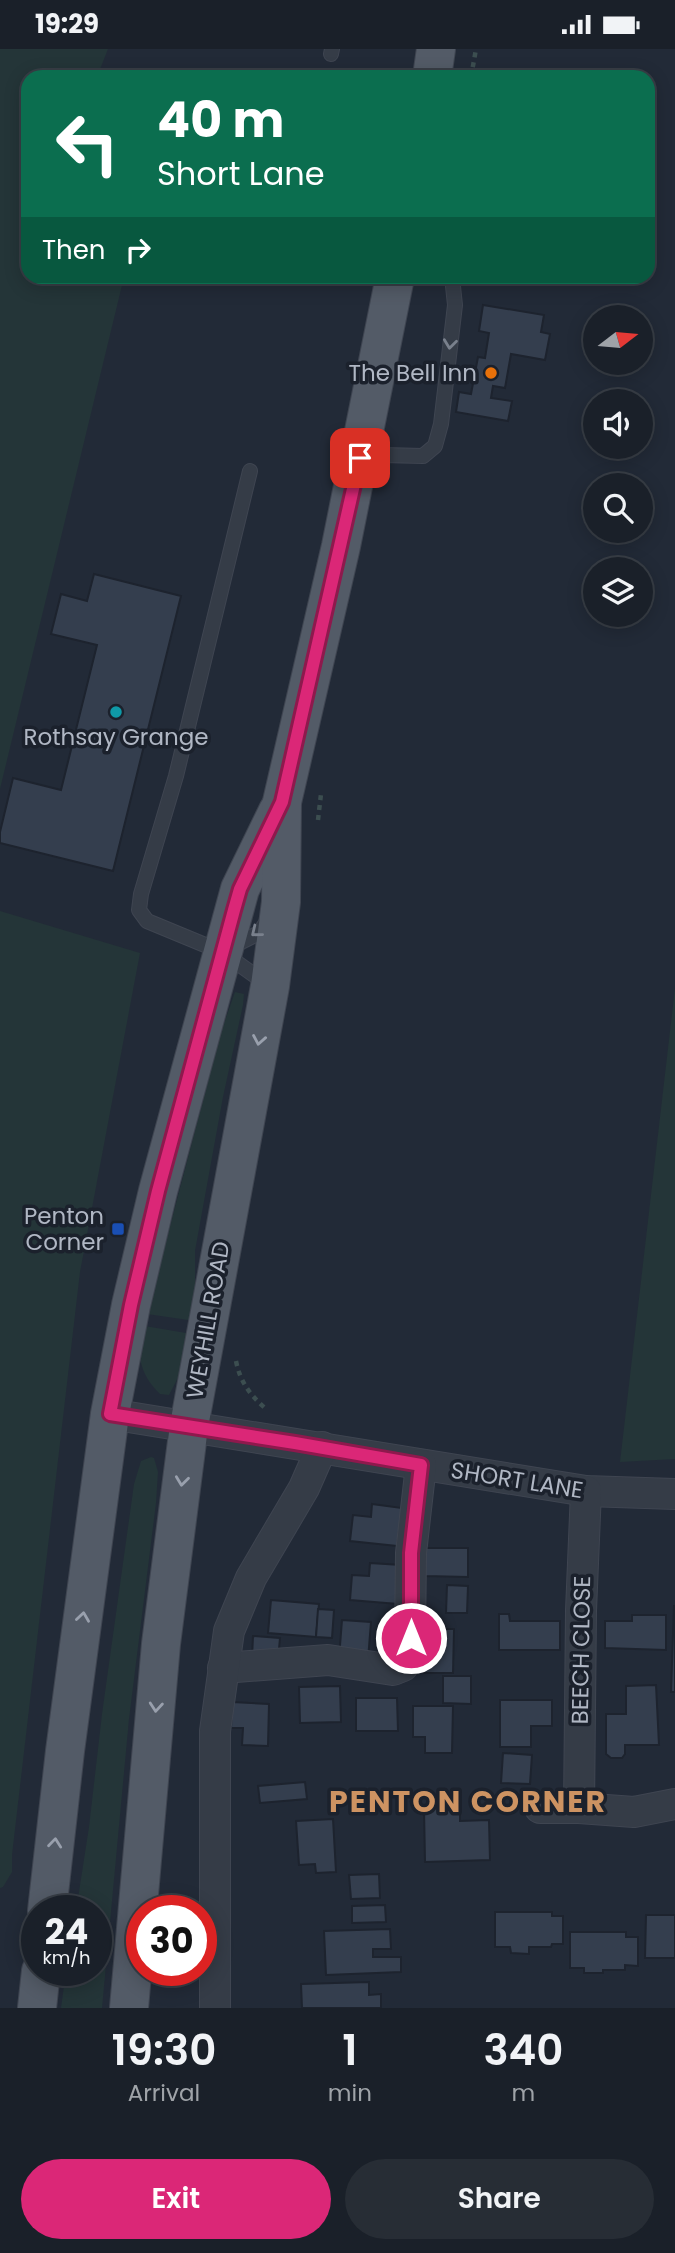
<!DOCTYPE html>
<html lang="en">
<head>
<meta charset="utf-8">
<style>
  :root { --surface:#1a2029; --page:#272d35; --text:#f1f3f6; --muted:#9fa3a8; --line:#383e46; --accent:#db2777 }
  body { margin:0; font-family:Poppins,sans-serif; background:var(--page); color:var(--text); height:100vh; display:flex; flex-direction:column; font-size:26px; white-space:nowrap }
  * { box-sizing:border-box; margin:0 }
  p { font-size:23px; color:var(--muted) }
  .icon { flex:none; width:38px; height:38px; fill:none; stroke:currentColor; stroke-width:2; stroke-linecap:round; stroke-linejoin:round }
  .map { position:relative; height:1959px; overflow:hidden }
  .side { display:flex; flex-direction:column; background:var(--surface); flex:1 }
  .side>* { flex:none }
  .banner { position:absolute; left:21px; top:21px; width:634px; height:214px; border-radius:21px; box-shadow:0 4px 18px #0003,0 0 0 2px var(--line); background:#0b6e4f; color:#fff; overflow:hidden }
  .needle { width:46px; rotate:74deg }
  .controls { position:absolute; left:583px; top:256px; display:grid; gap:14px }
  .controls a { display:grid; place-items:center; width:70px; height:70px; border-radius:50%; background:var(--surface); box-shadow:0 4px 18px #0003,0 0 0 2px var(--line); font-size:35px }
  .speed { position:absolute; left:21px; top:1846px; display:flex; gap:14px; font-size:35px; font-weight:700; text-align:center }
  .speed>* { display:grid; place-content:center; width:91px; height:91px; border-radius:50%; background:var(--surface); box-shadow:0 4px 18px #0003,0 0 0 2px var(--line); line-height:1 }
  .speed small { font-size:18px; font-weight:400 }
  .speed .limit { border:10px solid #d22; background:#fff; color:#111 }
  .pin { position:absolute; display:grid; place-items:center; width:60px; height:60px; color:#fff; margin:-30px; border-radius:14px; box-shadow:0 4px 10px #0006 }
  .me { position:absolute; width:77px; margin:-38px; rotate:0deg; stroke-linejoin:round; filter:drop-shadow(0 0 5px #0008) }
  .turn { display:flex; align-items:center; gap:24px; height:147px; padding:0 21px; font-size:32px }
  .turn .icon { width:91px; height:91px; stroke-width:2.5 }
  .turn b { display:block; font-size:49px; line-height:60px }
  .then { display:flex; align-items:center; height:66px; padding:0 21px; background:#0003; gap:14px; font-size:26px }
  .eta { display:flex; justify-content:space-evenly; align-items:center; height:119px; text-align:center }
  .eta b { font-size:42px; font-weight:600; line-height:49px }
  .primary-button { display:flex; gap:14px; margin-top:auto; padding:14px 21px }
  .primary-button a { flex:1; height:80px; border-radius:42px; background:var(--accent); color:#fff; font-size:28px; font-weight:600; line-height:80px; text-align:center }
  .primary-button a+a { background:var(--page); color:var(--text) }
  .status { display:flex; justify-content:space-between; align-items:center; height:49px; padding:0 35px; background:var(--surface); direction:ltr }
  .status svg { height:19px; fill:currentColor }
  .map>svg:first-child { display:block }
</style>
</head>
<body>
<div class="status"><b>19:29</b><svg viewBox="0 0 49 12"><path d="M0 12V9h3v3zM5 12V6h3v6zM10 12V3h3v9zM15 12V0h3v12zM26 1h20v11H26zM47 4h2v5h-2z"/></svg></div>
<div class="map">
<svg width="675" height="1959" viewBox="0 0 675 1959">
  <rect width="100%" height="100%" fill="#222a37"/>
  <g fill="#243538">
    <polygon points="0,0 108,0 97,28 28,28 28,228 124,228 0,740"/>
    <polygon points="0,862 140,904 80,1223 12,1806 12,1823 3,1838 0,1839"/>
    <polygon points="675,939 675,1410 620,1413"/>
    <polygon points="235,943 244,945 243,956 223,1048 195,1202 195,1272 140,1264 163,1204 221,983"/>
    <path d="M139 1276 192 1285 182 1321 169 1346 160 1345C137 1322 139 1306 139 1276Z"/>
    <polygon points="151,1408 154,1409 158,1423 156,1454 129,1670 102,1959 61,1959 66,1922 96,1922 96,1862 76,1862 89,1778 102,1665 134,1435 141,1412"/>
  </g>
  <g fill="#343e4e" stroke="#1d232e" stroke-width="2">
    <polygon points="483,256 544,266 541,283 550,285 545,311 511,305 505,339 493,337 491,349 512,352 508,372 456,363 459,343 471,345 478,308 485,309 489,284 479,282"/>
    <polygon points="94,525 181,547 113,822 0,794 0,783 13,729 61,741 97,596 51,585 61,545 87,552"/>
    <polygon points="372,1455 402,1459 397,1497 350,1492 353,1466 371,1468"/>
    <polygon points="425,1499 468,1499 468,1528 425,1527"/>
    <polygon points="370,1514 401,1516 398,1555 350,1551 352,1526 369,1527"/>
    <polygon points="447,1536 468,1537 467,1564 446,1564"/>
    <polygon points="271,1551 319,1555 316,1588 268,1584"/>
    <polygon points="674,1557 675,1557 675,1643 671,1643"/>
    <polygon points="318,1560 334,1561 332,1589 316,1588"/>
    <polygon points="499,1565 509,1565 510,1572 560,1572 560,1601 499,1601"/>
    <polygon points="632,1566 666,1566 666,1601 605,1599 605,1572 632,1572"/>
    <polygon points="342,1571 371,1573 368,1611 339,1609"/>
    <polygon points="425,1580 454,1580 453,1624 424,1624"/>
    <polygon points="253,1587 280,1589 278,1611 252,1609"/>
    <polygon points="443,1627 471,1627 471,1655 443,1654"/>
    <polygon points="656,1636 659,1696 625,1696 625,1705 622,1709 611,1709 606,1705 606,1665 626,1665 626,1637"/>
    <polygon points="340,1637 341,1673 300,1674 299,1638"/>
    <polygon points="356,1649 397,1649 398,1682 356,1682"/>
    <polygon points="500,1651 552,1651 552,1677 531,1677 531,1698 500,1698"/>
    <polygon points="232,1653 269,1655 268,1697 242,1696 243,1679 231,1679"/>
    <polygon points="413,1657 453,1657 452,1704 425,1704 425,1688 413,1688"/>
    <polygon points="503,1704 532,1706 530,1735 501,1734"/>
    <polygon points="305,1733 307,1750 260,1754 258,1737"/>
    <polygon points="434,1748 441,1748 445,1752 445,1760 460,1760 460,1772 489,1771 490,1811 425,1813 424,1760 429,1760 429,1752"/>
    <polygon points="333,1770 336,1823 316,1824 315,1815 299,1816 296,1772"/>
    <polygon points="379,1825 380,1849 351,1850 349,1826"/>
    <polygon points="385,1856 386,1873 352,1874 352,1857"/>
    <polygon points="495,1863 552,1863 552,1867 563,1867 563,1895 552,1895 551,1898 529,1898 529,1905 511,1904 510,1898 495,1898"/>
    <polygon points="646,1866 675,1866 675,1909 645,1909"/>
    <polygon points="390,1880 391,1900 373,1900 373,1908 401,1908 401,1923 326,1926 324,1882"/>
    <polygon points="570,1883 626,1883 626,1888 638,1888 638,1917 625,1916 625,1921 603,1921 603,1924 584,1924 584,1919 570,1919"/>
    <polygon points="369,1933 369,1946 381,1945 381,1959 302,1959 301,1935"/>
  </g>
  <g fill="none" stroke-linecap="round" stroke-linejoin="round">
    <g stroke="#3f4551" stroke-width="16">
      <g id="service">
        <polyline points="331,5 332,0"/>
        <polyline points="363,408 383,406 423,407 435,397 441,375 455,256 452,228"/>
        <polyline points="250,422 176,727 141,845 139,861 147,872 222,903 268,936"/>
        <polyline points="229,899 259,884 268,871"/>
      </g>
    </g>
    <g stroke="#3f4551" stroke-width="32">
      <g id="minor">
        <polyline points="110,1365 586,1442 675,1445"/>
        <polyline points="586,1442 581,1562 579,1759 634,1763 675,1755"/>
        <polyline points="410,1589 411,1504 421,1416"/>
        <polyline points="223,1619 328,1611 393,1621 403,1617"/>
        <polyline points="540,1759 579,1759"/>
        <polyline points="215,1959 215,1682 229,1582 251,1529 304,1439 322,1398"/>
      </g>
    </g>
    <g stroke="#3f4551" stroke-width="40">
      <g id="primary">
        <polyline points="432,28 436,0"/>
        <polyline points="47,1862 65,1702 110,1365 131,1256 158,1142 240,840 278,762"/>
        <polyline points="37,1959 41,1922"/>
        <polyline points="129,1959 161,1595 189,1377 270,937 281,853 282,753 341,497 395,228"/>
      </g>
    </g>
    <g stroke="#3c4e50" stroke-width="4.5" stroke-dasharray="5 5" stroke-linecap="butt">
      <polyline points="471,28 476,0"/>
      <polyline points="318,771 321,745"/>
      <path d="M236 1312C240 1332 249 1345 265 1359"/>
    </g>
    <use href="#service" stroke="#353c47" stroke-width="14"/>
    <use href="#minor" stroke="#353c47" stroke-width="30"/>
    <use href="#primary" stroke="#535b67" stroke-width="38"/>
  </g>
  <defs><path id="oneway-chevron" d="M-2-3.5L2.5 0L-2 3.5" fill="none" stroke-width="1.6" stroke-linecap="round" stroke-linejoin="round" transform="scale(1.75)"/></defs>
  <g stroke="#79808c">
    <use href="#oneway-chevron" transform="translate(450 295) rotate(97)"/>
    <use href="#oneway-chevron" transform="translate(256 883) rotate(141)"/>
  </g>
  <g stroke="#99a0ad">
    <use href="#oneway-chevron" transform="translate(259 991) rotate(100)"/>
    <use href="#oneway-chevron" transform="translate(182 1432) rotate(97)"/>
    <use href="#oneway-chevron" transform="translate(83 1568) rotate(-82)"/>
    <use href="#oneway-chevron" transform="translate(156 1658) rotate(95)"/>
    <use href="#oneway-chevron" transform="translate(55 1794) rotate(-84)"/>
  </g>
  <g fill="none" stroke-linecap="round" stroke-linejoin="round">
    <g stroke="#8e194d" stroke-width="18">
      <polyline id="route" points="360,409 282,753 240,840 234,861 158,1142 131,1256 110,1365 295,1394 421,1416 411,1504 411,1589"/>
    </g>
    <use href="#route" stroke="#db2777" stroke-width="12"/>
  </g>
  <circle fill="#e8710a" stroke="#1b212c" stroke-width="2.5" cx="491" cy="324" r="7"/>
  <circle fill="#0f9aa8" stroke="#1b212c" stroke-width="2.5" cx="116" cy="663" r="7"/>
  <rect fill="#1a4fb4" stroke="#1b212c" stroke-width="2.5" x="111" y="1173" width="14" height="14" rx="3.5"/>
  <g text-anchor="middle" dominant-baseline="central" stroke-width="7" stroke-linejoin="round" paint-order="stroke">
    <g font-size="23" fill="#b0b7c4" stroke="#1b212c" text-anchor="end">
      <text x="477" y="324">The Bell Inn</text>
      <text x="116" y="688" text-anchor="middle">Rothsay Grange</text>
      <text x="104" y="1167">Penton<tspan x="104" dy="26">Corner</tspan></text>
    </g>
    <g font-size="23" fill="#b0b7c4" stroke="#1b212c">
      <text transform="translate(208 1271) rotate(-80)">WEYHILL ROAD</text>
      <text transform="translate(517 1431) rotate(9)">SHORT LANE</text>
      <text transform="translate(581 1601) rotate(-89)">BEECH CLOSE</text>
    </g>
    <g font-size="30" font-weight="bold" letter-spacing="2" fill="#cd9362" stroke="#1b212c">
      <text x="468" y="1752">PENTON CORNER</text>
    </g>
  </g>
</svg>
<div class="controls">
<a><svg class="needle" viewBox="-14 -14 28 28"><path d="M0-13l5 13h-10z" fill="#e53935"/><path d="M0 13l5-13h-10z" fill="#9fa3a8"/></svg></a>
<a><svg class="icon" aria-label="sound" viewBox="0 0 24 24"><path d="M4 9h4l5-4v14l-5-4H4zM17 9q2 3 0 6"/></svg></a>
<a><svg class="icon" aria-label="search" viewBox="0 0 24 24"><circle cx="10" cy="10" r="6"/><path d="M15 15l6 6"/></svg></a>
<a><svg class="icon" aria-label="layers" viewBox="0 0 24 24"><path d="M12 4l9 5-9 5-9-5zM3 14l9 5 9-5"/></svg></a>
</div>
<div class="speed"><div>24<small>km/h</small></div><div class="limit">30</div></div>
<div class="pin" style="left:360px;top:409px;background:#d93025"><svg class="icon" aria-label="arrive" viewBox="0 0 24 24"><path d="M6 21V4h12l-3 4 3 4H6"/></svg></div>
<svg class="me" style="left:411px;top:1589px" viewBox="-20 -20 40 40"><circle r="17" fill="#db2777" stroke="#fff" stroke-width="3"/><path d="M0-11L8 9 0 5-8 9z" fill="#fff"/></svg>
<div class="banner">
<div class="turn"><svg class="icon" aria-label="left" viewBox="0 0 24 24"><path d="M17 20v-9H6M10 6l-5 5 5 5"/></svg><div><b>40 m</b>Short Lane</div></div>
<div class="then">Then<svg class="icon" aria-label="right" viewBox="0 0 24 24"><path d="M7 20v-9h11M14 6l5 5-5 5"/></svg></div>
</div>
</div>
<section class="side">
<div class="eta">
<div><b>19:30</b><p>Arrival</p></div>
<div><b>1</b><p>min</p></div>
<div><b>340</b><p>m</p></div>
</div>
<div class="primary-button"><a>Exit</a><a>Share</a></div>
</section>
</body>
</html>
